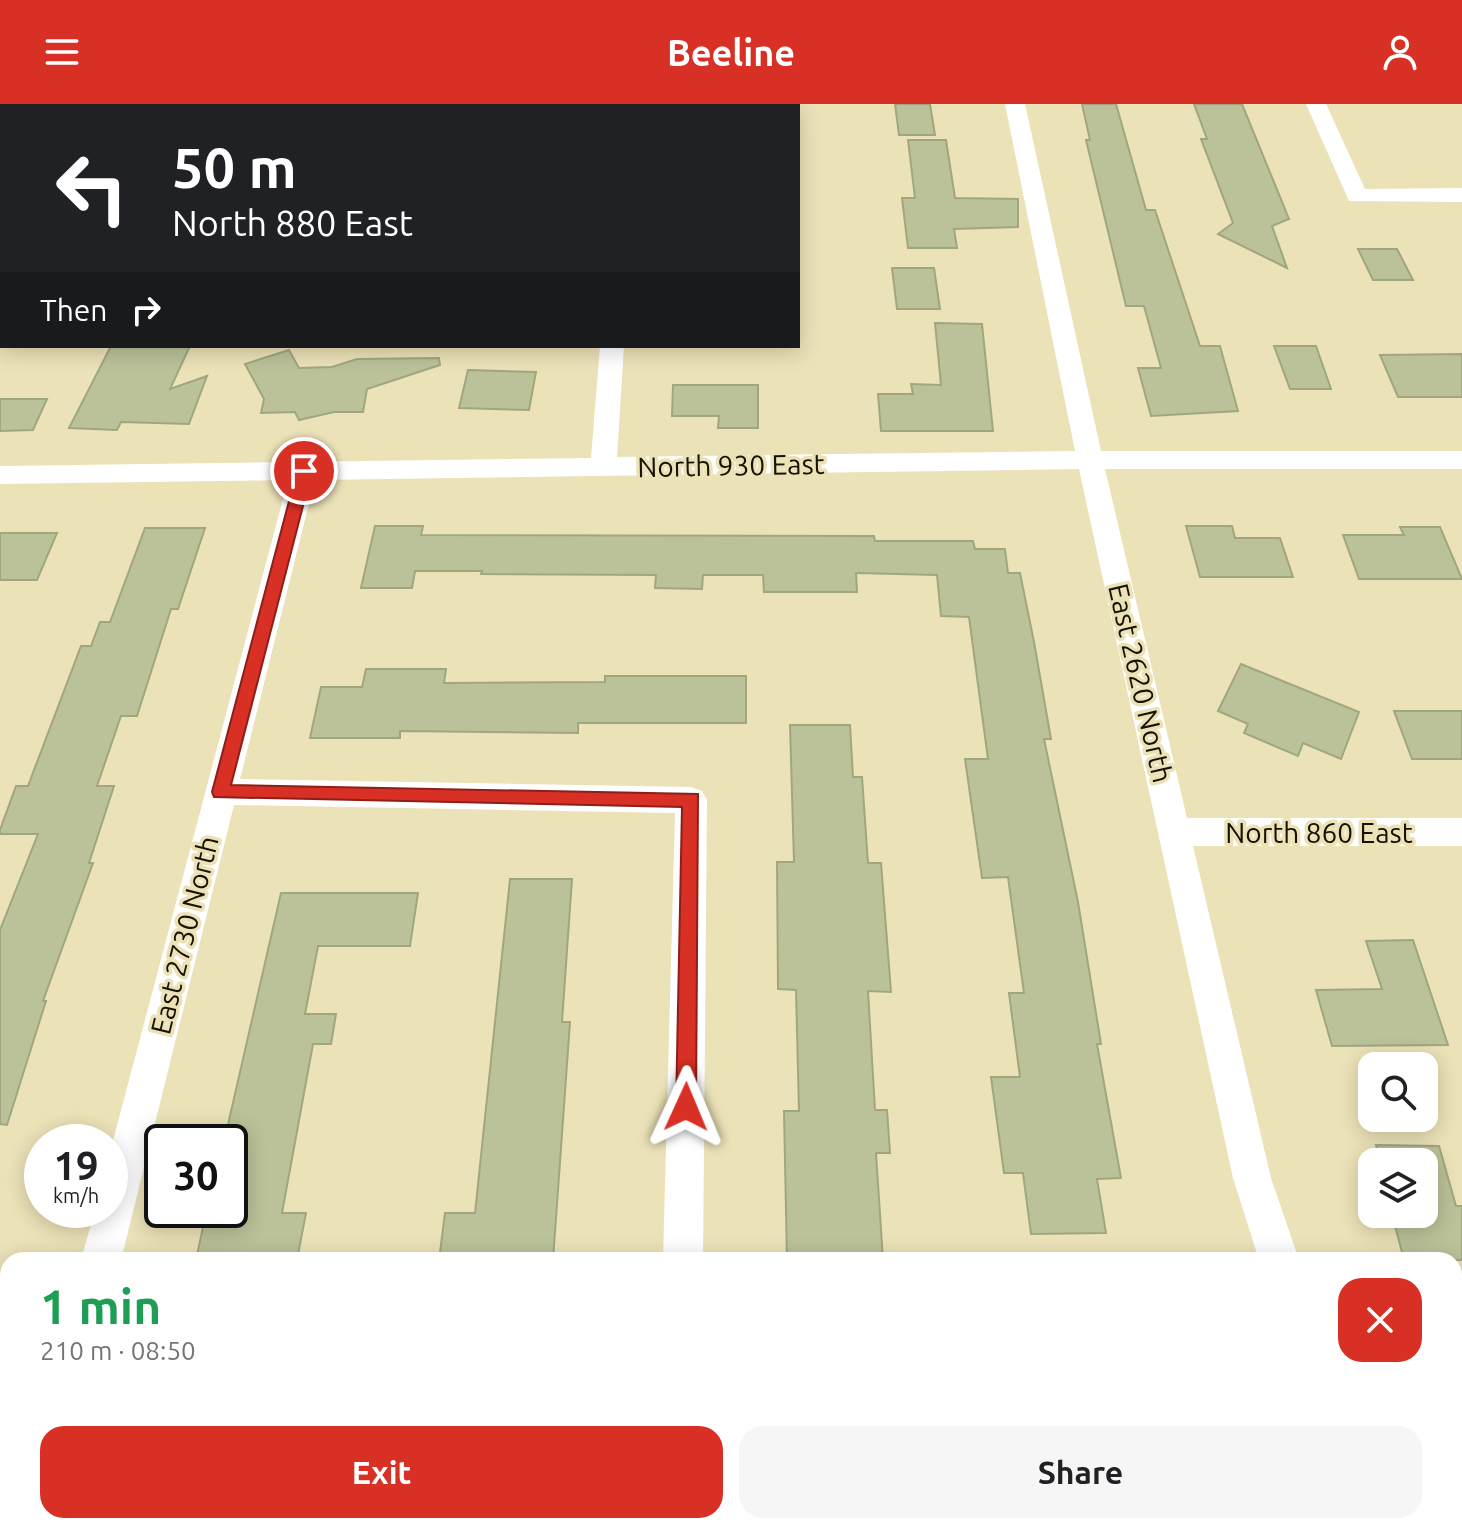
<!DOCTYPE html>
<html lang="en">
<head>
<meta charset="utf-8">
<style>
  :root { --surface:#fff; --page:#f6f6f6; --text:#202124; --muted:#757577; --accent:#d93025 }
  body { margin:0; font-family:Ubuntu,sans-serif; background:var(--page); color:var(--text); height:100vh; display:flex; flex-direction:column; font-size:30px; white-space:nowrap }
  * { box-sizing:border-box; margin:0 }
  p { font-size:26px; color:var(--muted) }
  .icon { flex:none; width:44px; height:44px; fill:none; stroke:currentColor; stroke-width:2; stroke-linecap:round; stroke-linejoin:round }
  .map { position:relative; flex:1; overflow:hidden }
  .panel { position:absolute; left:0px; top:1148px; width:1462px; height:282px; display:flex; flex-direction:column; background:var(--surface); border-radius:24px 24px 0 0; box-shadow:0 4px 20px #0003 }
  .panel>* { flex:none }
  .guide { position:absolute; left:0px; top:0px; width:800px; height:244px; box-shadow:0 4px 20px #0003; background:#202124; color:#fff; overflow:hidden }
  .controls { position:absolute; left:1358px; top:948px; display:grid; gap:16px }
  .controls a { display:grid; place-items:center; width:80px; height:80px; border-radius:16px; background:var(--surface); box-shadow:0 4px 20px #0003; font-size:40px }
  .speed { position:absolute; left:24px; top:1020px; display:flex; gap:16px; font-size:40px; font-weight:700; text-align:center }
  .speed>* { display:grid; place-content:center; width:104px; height:104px; border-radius:50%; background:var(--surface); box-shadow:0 4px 20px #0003; line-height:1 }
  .speed small { font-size:20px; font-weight:400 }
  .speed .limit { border:4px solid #111; border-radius:12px; background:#fff; color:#111 }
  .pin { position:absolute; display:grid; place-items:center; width:68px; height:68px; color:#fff; margin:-34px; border:4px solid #fff; border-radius:50%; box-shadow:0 2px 8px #0007 }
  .me { position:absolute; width:88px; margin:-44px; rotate:1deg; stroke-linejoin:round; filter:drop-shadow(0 0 6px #0008) }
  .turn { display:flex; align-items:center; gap:28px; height:168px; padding:0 40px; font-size:36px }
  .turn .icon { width:104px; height:104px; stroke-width:2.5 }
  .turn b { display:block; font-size:56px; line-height:68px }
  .then { display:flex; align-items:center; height:76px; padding:0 40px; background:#0003; gap:16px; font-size:30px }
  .round { display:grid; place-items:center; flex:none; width:84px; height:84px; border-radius:24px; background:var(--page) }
  .summary { display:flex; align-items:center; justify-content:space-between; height:136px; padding:0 40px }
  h1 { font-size:48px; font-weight:700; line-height:60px; color:#1e9e55 }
  .cta { display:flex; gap:16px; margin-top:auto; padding:16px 40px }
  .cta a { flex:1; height:92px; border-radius:24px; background:var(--accent); color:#fff; font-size:32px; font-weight:700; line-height:92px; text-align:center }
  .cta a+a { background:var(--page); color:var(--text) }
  header { display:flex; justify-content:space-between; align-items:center; height:104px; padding:0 40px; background:var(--accent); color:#fff; font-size:36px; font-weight:700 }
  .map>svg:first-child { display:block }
</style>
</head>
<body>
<header><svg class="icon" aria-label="menu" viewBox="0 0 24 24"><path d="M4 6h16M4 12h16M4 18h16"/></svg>Beeline<svg class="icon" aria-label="person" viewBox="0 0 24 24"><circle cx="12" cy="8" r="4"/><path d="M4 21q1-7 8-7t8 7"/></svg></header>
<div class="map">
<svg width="1462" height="1429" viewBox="0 0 1462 1429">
  <rect width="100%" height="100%" fill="#ece2b8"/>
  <g fill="#bbc299" stroke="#a0a77f" stroke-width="2">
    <polygon points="895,0 930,0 935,31 899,31"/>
    <polygon points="1082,0 1116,0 1146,106 1155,106 1200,242 1220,242 1238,307 1151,312 1138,264 1161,264 1144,202 1126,202 1086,36 1090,36"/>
    <polygon points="1194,0 1242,0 1289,115 1272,122 1287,164 1218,130 1233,119 1201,35 1207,35"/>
    <polygon points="908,36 946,36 955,94 1018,95 1018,123 954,125 957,144 908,144 902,94 915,94"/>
    <polygon points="1358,145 1397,145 1413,176 1373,176"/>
    <polygon points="892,164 934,164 940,205 897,205"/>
    <polygon points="935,219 982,220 993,327 881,327 878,290 913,290 911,280 941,281"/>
    <polygon points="111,242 190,242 170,285 207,272 189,320 121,318 117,326 69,324"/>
    <polygon points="1274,242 1316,242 1331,285 1290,285"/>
    <polygon points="289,246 299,264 332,263 357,255 439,254 440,261 367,285 363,308 334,308 299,316 295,308 261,309 264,295 245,260"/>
    <polygon points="1462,250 1462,293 1398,293 1380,251"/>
    <polygon points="468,266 536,268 529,306 459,304"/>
    <polygon points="673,281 758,281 758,324 718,324 719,312 672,312"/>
    <polygon points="0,295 47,295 33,326 0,327"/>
    <polygon points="375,422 423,422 421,431 874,432 875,437 973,437 975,445 1005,445 1008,469 1020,469 1034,538 1051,635 1044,635 1078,798 1101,940 1097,940 1121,1074 1097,1075 1106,1129 1031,1130 1023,1069 1004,1069 991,973 1020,973 1009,889 1024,889 1008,773 982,774 965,655 988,655 969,513 941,512 937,471 856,469 857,488 764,488 763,471 703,471 702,485 655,484 656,471 481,470 482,467 415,467 412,484 361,484"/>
    <polygon points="1186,422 1232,422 1235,434 1280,434 1293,473 1200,473"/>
    <polygon points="1400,423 1440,423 1462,475 1359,475 1343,431 1404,431"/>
    <polygon points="145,424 205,424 178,505 171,505 137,612 121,612 97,682 114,682 89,759 93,759 43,897 46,897 7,1021 0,1020 0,826 38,730 0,730 0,726 16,682 28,682 81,542 91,542 100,518 110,518"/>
    <polygon points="0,429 57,429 37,476 0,476"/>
    <polygon points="1241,560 1359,608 1341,655 1303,639 1298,652 1244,629 1248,620 1218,607"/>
    <polygon points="366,565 446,565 444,579 605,578 605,572 746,572 746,619 578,619 578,629 400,627 400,634 310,634 321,583 362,583"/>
    <polygon points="1394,607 1462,607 1462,655 1412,655"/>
    <polygon points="790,621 850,621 853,673 862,673 868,759 881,759 891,888 868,887 875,1006 887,1006 890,1049 876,1049 883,1156 787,1156 784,1007 799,1007 796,886 778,885 777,758 794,758"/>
    <polygon points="510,775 572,775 562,918 570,918 553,1156 439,1156 445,1109 475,1109"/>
    <polygon points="281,789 418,789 410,842 318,842 305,910 336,910 331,940 313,940 282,1109 306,1109 297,1156 196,1156 206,1109 230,1109 230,1038 224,1038"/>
    <polygon points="1413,836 1448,941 1332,942 1316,886 1382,885 1366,837"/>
    <polygon points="1376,1041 1439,1042 1456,1102 1462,1102 1462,1156 1404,1156 1392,1110 1424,1110 1424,1058 1380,1058"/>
  </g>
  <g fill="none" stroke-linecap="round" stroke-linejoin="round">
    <g fill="#fff" fill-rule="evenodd">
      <polygon points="202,0 224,0 225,2 203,2"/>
      <rect x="608" y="0" width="20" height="2"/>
      <polygon points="1005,0 1025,0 1101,347 1462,347 1462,365 1105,365 1187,714 1462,714 1462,742 1193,742 1271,1074 1299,1156 1259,1156 1233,1074 1079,365 315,376 240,675 691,683 702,687 707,696 703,1156 663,1156 675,709 234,701 121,1156 81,1156 95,1106 110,1106 110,1048 288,376 0,380 0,362 591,354 600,242 624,242 617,353 1075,347"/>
      <polygon points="1306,0 1326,0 1365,85 1462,84 1462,98 1349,97"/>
      <polygon points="1454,1302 1462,1303 1462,1345 1454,1344"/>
      <polygon points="11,1422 55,1422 53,1429 9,1429"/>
      <rect x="657" y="1422" width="44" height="7"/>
      <polygon points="1332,1422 1376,1422 1378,1429 1334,1429"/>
    </g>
  </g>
  <polygon fill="#d93025" stroke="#8d1f18" stroke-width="2" points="304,362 312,367 231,681 698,690 696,1003 693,1010 686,1013 679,1010 676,1003 682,703 214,693 212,688 297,367"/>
  <g text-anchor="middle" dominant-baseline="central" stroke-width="7" stroke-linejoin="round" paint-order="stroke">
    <g font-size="28" fill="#161204" stroke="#ece2b8">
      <text transform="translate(731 361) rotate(-1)">North 930 East</text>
      <text transform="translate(1141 579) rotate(77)">East 2620 North</text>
      <text x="1319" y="728">North 860 East</text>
      <text transform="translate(184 831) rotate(-76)">East 2730 North</text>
    </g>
  </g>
</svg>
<div class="controls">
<a><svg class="icon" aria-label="search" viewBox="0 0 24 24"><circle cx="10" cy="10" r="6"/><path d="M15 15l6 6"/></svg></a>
<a><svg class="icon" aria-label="layers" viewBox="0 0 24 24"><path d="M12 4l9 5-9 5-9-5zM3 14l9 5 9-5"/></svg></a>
</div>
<div class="speed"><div>19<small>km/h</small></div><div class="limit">30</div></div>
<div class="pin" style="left:304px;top:367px;background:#d93025"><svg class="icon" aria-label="arrive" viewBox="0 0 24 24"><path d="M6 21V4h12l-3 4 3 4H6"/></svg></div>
<svg class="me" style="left:686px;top:1003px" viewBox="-20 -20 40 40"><path d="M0-17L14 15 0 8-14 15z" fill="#d93025" stroke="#fff" stroke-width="4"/></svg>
<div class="guide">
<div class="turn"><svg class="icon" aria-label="left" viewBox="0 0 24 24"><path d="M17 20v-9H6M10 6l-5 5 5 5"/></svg><div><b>50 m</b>North 880 East</div></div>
<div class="then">Then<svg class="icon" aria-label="right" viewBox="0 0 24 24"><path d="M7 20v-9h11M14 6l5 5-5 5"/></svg></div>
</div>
<section class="panel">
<div class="summary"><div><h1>1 min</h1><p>210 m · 08:50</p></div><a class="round" style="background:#d93025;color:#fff"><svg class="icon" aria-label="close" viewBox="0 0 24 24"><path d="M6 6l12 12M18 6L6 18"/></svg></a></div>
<div class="cta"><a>Exit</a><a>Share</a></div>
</section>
</div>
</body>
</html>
